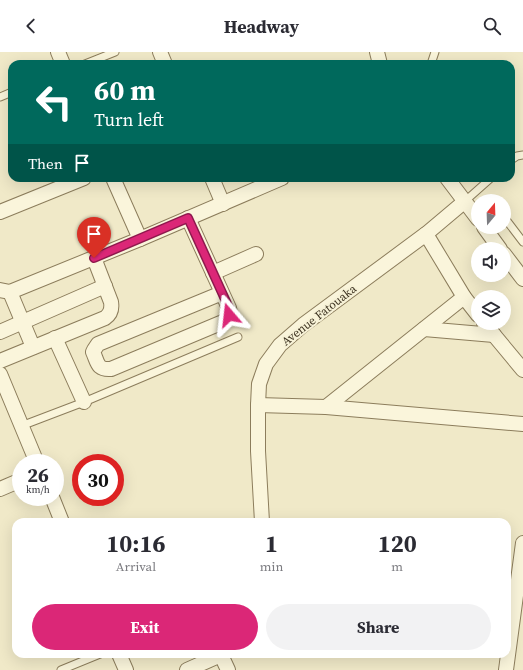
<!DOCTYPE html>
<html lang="en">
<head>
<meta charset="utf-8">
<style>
  :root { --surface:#fff; --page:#f2f2f3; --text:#2b2b33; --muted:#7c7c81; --accent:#db2777 }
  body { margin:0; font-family:"Source Serif 4",serif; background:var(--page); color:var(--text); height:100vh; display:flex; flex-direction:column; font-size:15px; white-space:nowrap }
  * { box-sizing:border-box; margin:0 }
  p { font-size:13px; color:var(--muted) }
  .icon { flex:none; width:22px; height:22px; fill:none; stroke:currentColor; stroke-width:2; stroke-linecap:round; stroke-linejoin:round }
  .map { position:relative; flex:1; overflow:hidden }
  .drawer { position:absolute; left:12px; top:466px; width:499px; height:140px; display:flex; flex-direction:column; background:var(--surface); border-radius:12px; box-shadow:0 4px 16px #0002 }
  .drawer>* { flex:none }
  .top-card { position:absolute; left:8px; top:8px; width:507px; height:122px; border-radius:12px; box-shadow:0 4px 16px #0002; background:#00695c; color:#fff; overflow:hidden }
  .needle { width:26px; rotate:19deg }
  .tools { position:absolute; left:471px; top:142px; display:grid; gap:8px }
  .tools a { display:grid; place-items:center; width:40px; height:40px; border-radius:50%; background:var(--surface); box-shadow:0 4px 16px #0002; font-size:20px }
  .speed { position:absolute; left:12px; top:402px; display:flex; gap:8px; font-size:20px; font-weight:700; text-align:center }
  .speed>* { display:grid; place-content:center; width:52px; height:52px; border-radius:50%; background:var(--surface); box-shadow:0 4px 16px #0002; line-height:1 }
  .speed small { font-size:10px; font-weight:400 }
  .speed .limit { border:6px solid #d22; background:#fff; color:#111 }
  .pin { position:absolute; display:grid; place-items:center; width:34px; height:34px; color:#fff; margin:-41px -17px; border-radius:50% 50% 50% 0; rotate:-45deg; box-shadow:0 0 4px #0007 }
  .pin .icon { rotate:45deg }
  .me { position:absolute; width:44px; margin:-22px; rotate:343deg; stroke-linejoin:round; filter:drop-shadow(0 0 3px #0008) }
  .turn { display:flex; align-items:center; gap:14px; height:84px; padding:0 20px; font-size:18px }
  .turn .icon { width:52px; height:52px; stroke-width:2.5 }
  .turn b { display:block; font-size:28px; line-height:34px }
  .then { display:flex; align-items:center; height:38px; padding:0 20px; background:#0003; gap:8px; font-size:15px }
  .eta { display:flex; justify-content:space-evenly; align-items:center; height:68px; text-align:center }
  .eta b { font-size:24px; font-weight:700; line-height:28px }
  .primary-button { display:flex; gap:8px; margin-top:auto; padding:8px 20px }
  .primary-button a { flex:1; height:46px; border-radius:24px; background:var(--accent); color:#fff; font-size:16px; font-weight:700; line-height:46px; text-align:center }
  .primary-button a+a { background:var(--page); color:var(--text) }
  header { display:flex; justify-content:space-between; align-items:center; height:52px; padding:0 20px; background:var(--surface); font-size:18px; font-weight:700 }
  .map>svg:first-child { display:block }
</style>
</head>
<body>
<header><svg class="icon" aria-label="back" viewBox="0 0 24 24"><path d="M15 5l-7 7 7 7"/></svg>Headway<svg class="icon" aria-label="search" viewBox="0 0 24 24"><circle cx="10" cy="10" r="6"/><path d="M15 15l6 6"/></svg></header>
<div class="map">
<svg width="523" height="618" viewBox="0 0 523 618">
  <rect width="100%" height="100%" fill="#f0e9c8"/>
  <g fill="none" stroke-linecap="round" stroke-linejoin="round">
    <g stroke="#8c7d5c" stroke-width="9">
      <g id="service">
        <polyline points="85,12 115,0"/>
        <polyline points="431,12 435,0"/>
        <polyline points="0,45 12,40"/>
        <polyline points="511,108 517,104 523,103"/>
        <polyline points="464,150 491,126"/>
        <polyline points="504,165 523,190"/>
        <polyline points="21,374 84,350 238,285"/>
        <polyline points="61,618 100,602"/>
      </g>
    </g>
    <g stroke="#8c7d5c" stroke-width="16">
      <g id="minor">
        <polyline points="58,0 63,12"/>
        <polyline points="160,0 165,12"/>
        <polyline points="377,0 380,12"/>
        <polyline points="113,126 140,187"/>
        <polyline points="212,126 223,152"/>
        <polyline points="447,126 478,167"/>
        <polyline points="0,160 84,126"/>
        <path d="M188 166 229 256C231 262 228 266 223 270L111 317C97 318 98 311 93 300L94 298 98 292 222 241"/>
        <polyline points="484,175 500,197"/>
        <polyline points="426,182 464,245 478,263"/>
        <polyline points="504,202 523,227"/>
        <polyline points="213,221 256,202"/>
        <polyline points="0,238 10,240 140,187 282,126"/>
        <polyline points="10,240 33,295"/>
        <polyline points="484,271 523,318"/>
        <polyline points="424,277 494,283"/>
        <polyline points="0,280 105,234"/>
        <polyline points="55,286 84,350"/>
        <path d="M0 309 105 266C111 262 112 256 111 250L94 206"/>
        <polyline points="0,322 37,411"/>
        <polyline points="258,353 326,355 523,372"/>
        <polyline points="326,355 464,245"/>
        <polyline points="0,437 21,428"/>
        <polyline points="52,445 62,470"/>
        <polyline points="262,470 258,399 258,353 259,332 266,312 280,293 303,273 426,182 464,150"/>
        <polyline points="119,602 126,618"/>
        <polyline points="221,603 228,618"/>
        <polyline points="187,618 223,602"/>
        <polyline points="506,618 523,491"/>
      </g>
    </g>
    <use href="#service" stroke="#faf5db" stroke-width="7"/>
    <use href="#minor" stroke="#faf5db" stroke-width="14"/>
  </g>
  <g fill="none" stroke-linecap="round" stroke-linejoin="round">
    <g stroke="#8e194d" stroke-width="10">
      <polyline id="route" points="94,206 188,166 229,256 229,263"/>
    </g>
    <use href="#route" stroke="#db2777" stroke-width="7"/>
  </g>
  <g text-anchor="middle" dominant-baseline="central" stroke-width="4" stroke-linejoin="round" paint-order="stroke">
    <g font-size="12" fill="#3c3220" stroke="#f7f2d7">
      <text transform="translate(319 263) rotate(-38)">Avenue Fatouaka</text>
    </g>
  </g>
</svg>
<div class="tools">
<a><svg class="needle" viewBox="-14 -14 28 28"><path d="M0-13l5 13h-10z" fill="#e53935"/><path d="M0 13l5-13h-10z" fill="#7c7c81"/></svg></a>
<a><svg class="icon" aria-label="sound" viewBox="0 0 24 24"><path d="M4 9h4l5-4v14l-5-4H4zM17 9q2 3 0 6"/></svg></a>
<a><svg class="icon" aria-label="layers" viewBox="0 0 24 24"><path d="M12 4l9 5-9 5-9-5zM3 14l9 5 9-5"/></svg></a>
</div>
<div class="speed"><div>26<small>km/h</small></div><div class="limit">30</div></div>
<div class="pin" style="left:94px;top:206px;background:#d93025"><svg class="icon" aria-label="arrive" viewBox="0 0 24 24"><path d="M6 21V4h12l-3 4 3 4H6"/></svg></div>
<svg class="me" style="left:229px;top:263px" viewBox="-20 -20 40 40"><path d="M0-17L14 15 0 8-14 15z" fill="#db2777" stroke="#fff" stroke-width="4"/></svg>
<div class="top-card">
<div class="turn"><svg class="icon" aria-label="left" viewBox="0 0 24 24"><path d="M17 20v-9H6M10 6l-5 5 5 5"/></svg><div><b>60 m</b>Turn left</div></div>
<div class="then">Then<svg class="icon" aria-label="arrive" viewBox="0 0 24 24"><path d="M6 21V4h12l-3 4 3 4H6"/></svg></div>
</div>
<section class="drawer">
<div class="eta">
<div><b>10:16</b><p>Arrival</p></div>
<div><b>1</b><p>min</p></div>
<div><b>120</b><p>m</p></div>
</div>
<div class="primary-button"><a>Exit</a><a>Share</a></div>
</section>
</div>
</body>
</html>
